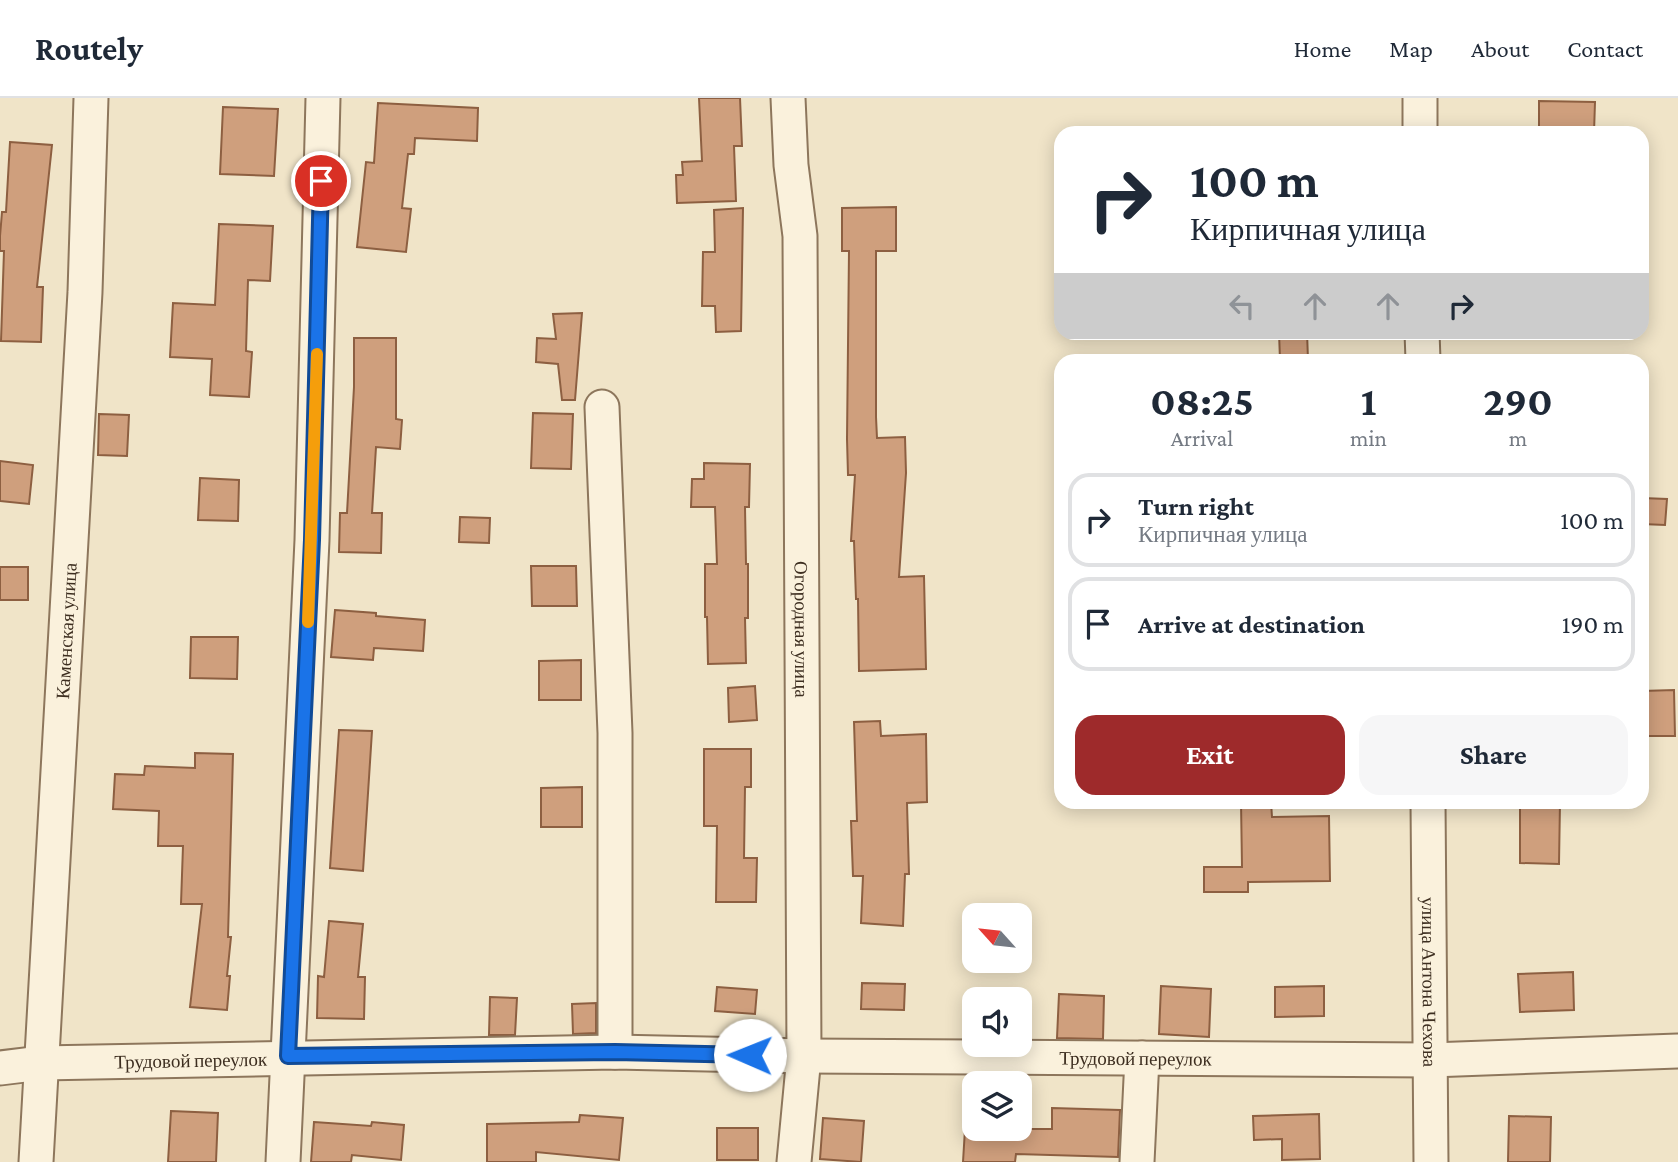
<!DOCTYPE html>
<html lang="en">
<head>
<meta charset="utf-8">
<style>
  :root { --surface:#fff; --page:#f6f6f7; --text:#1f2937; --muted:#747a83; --line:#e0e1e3; --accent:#9e2a2b }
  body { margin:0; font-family:"Crimson Pro",serif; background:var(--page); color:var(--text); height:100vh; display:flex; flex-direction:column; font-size:26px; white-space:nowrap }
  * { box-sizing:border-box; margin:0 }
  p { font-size:23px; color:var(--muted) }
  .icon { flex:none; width:38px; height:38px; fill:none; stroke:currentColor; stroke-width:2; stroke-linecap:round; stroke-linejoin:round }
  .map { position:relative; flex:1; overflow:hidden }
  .sheet { position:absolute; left:1054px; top:256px; width:595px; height:455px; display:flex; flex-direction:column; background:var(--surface); border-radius:21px; box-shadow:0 4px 18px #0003 }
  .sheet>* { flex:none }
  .guide { position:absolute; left:1054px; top:28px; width:595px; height:214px; border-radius:21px; box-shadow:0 4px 18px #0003; background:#fff; color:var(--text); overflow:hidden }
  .needle { width:46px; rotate:297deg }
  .tools { position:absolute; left:962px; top:805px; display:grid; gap:14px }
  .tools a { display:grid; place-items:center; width:70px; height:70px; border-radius:14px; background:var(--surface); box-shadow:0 4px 18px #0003; font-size:35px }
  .pin { position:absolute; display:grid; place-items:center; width:60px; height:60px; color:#fff; margin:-30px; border:4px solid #fff; border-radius:50%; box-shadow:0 2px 7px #0007 }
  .me { position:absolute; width:77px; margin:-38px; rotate:271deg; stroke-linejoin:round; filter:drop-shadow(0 0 5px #0008) }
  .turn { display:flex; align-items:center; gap:24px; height:147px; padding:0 21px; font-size:32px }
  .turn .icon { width:91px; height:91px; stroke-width:2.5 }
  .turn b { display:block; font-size:49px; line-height:60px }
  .lanes { display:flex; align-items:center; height:66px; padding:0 21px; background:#0003; justify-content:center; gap:35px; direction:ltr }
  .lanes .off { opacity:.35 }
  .eta { display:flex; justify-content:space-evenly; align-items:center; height:119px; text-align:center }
  .eta b { font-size:42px; font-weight:700; line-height:49px }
  .action { display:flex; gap:14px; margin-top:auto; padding:14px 21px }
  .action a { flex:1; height:80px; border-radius:21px; background:var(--accent); color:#fff; font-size:28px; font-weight:700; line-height:80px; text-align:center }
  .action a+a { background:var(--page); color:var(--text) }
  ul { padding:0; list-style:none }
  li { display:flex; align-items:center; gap:21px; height:94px; margin:0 14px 10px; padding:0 7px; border:4px solid var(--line); border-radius:21px }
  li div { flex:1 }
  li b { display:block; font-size:26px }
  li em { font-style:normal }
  header { display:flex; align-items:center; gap:42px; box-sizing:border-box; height:98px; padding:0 35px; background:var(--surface); border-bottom:2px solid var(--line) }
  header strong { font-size:33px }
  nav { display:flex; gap:38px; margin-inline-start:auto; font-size:24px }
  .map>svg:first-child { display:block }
</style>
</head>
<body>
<header>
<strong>Routely</strong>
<nav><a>Home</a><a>Map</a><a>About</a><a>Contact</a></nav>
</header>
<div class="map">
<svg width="1678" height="1064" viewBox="0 0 1678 1064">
  <rect width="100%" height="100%" fill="#f0e4c8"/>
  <g fill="#cf9f7d" stroke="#8d5f41" stroke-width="2">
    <polygon points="699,0 740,0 742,48 734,48 736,103 677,105 676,77 683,77 682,64 702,63"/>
    <polygon points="1539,3 1595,4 1594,35 1539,35"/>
    <polygon points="378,5 478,10 477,43 415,40 414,56 408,56 402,110 411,111 406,154 357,149 366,64 374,65"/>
    <polygon points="223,9 278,11 274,78 220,76"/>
    <polygon points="10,44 52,47 37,189 43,189 41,244 1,243 4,153 0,153 0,138 2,114 6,114"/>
    <polygon points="896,109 896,153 876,153 876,319 877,340 905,339 906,375 899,479 924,478 926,571 859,573 858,501 856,501 854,443 851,443 855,377 848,377 847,341 849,153 842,153 842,110"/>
    <polygon points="743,110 741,233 716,234 715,208 702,208 703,154 715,154 714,112"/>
    <polygon points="219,126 273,128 270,183 248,182 246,253 252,254 249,299 210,297 212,261 170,259 173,205 215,207"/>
    <polygon points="582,215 575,302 562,302 558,266 536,264 537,240 556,241 553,216"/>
    <polygon points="1279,234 1307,234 1308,262 1280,262"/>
    <polygon points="354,240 396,240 396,321 402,322 400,351 376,349 372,415 382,415 381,455 339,454 340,415 347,415 354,289"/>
    <polygon points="533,315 573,316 571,371 531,370"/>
    <polygon points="99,316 129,317 127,358 98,357"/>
    <polygon points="0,363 33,367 29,406 0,403"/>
    <polygon points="704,365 750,366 749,409 745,409 746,466 748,466 748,520 745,520 746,565 708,566 707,519 705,519 705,466 717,466 715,409 691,409 692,381 704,381"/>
    <polygon points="200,380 239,382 238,423 198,422"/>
    <polygon points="1642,400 1667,401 1665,427 1642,426"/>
    <polygon points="460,419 490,420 489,445 459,444"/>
    <polygon points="531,468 576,468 577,508 532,508"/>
    <rect x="0" y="469" width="28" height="33"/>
    <polygon points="335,512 376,515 376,518 425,522 423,553 374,550 373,562 331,559"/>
    <polygon points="191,539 238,539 237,581 190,580"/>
    <polygon points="581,562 581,602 539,602 539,563"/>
    <polygon points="755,588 757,622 729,624 728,590"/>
    <polygon points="1674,592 1675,638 1642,638 1642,593"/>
    <polygon points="880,623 881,638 926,636 927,704 907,705 909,776 905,776 903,828 861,825 863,778 853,778 851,723 857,723 854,624"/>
    <polygon points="339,632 372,633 363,773 330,770"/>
    <polygon points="704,651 751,651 751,689 745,689 744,760 757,760 756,804 716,804 717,728 704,728"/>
    <polygon points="195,655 233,656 228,839 231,839 227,878 230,878 227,912 190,909 202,806 181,806 183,748 158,748 159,713 113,711 115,676 144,677 145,668 195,670"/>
    <polygon points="582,689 582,729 541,729 541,690"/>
    <polygon points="1241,704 1271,704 1272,719 1329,718 1330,783 1248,784 1248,794 1204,794 1204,769 1242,769"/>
    <polygon points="1520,704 1560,704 1559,766 1520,765"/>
    <polygon points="329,823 363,826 358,879 365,879 364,921 317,920 318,878 324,879"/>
    <polygon points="1573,874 1574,912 1520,914 1518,876"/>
    <polygon points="862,885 905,886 904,912 861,911"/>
    <polygon points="1161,888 1211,891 1209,939 1159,936"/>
    <polygon points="1324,888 1324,918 1275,919 1275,889"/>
    <polygon points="717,889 757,892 755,916 715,913"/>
    <polygon points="1059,896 1104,898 1103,941 1057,940"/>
    <polygon points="490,899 517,900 515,937 489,937"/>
    <polygon points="596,905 596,935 573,936 572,906"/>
    <polygon points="1052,1010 1120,1012 1118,1059 1016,1056 1015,1064 963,1064 965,1031 1052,1031"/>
    <polygon points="171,1013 218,1015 216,1064 168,1064"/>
    <polygon points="1319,1016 1320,1061 1282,1062 1282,1041 1254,1042 1253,1018"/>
    <polygon points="580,1017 623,1020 619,1062 536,1054 536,1064 487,1064 487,1026 579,1024"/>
    <polygon points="1509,1018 1551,1019 1550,1064 1508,1064"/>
    <polygon points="823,1020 864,1023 861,1064 820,1061"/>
    <polygon points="314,1024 371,1028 372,1024 404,1027 401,1062 352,1057 351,1064 311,1064"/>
    <rect x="717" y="1030" width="41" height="32"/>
  </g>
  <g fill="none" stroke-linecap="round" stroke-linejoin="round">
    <g stroke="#8d765c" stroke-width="37">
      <g id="minor">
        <path id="s1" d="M788 0 791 67 800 138 804 958 794 1064"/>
        <polyline points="1420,0 1420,35"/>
        <polyline points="1422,234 1423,262"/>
        <polyline points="602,309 615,635 615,954"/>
        <path id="s2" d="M1428 704 1431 1064"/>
        <path id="s3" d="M0 970 41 965 615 954 804 958 1431 962 1678 953"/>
        <path id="s4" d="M36 1064 85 194 91 0"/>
        <polyline points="283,1064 312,442 323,0"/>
        <polyline points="1137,1064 1142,960"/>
      </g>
    </g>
    <use href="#minor" stroke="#faf1dc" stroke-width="33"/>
  </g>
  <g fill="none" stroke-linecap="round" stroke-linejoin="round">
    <g stroke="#114b97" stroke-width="18">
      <polyline id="route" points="321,83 312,442 288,958 615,954 750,957"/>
    </g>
    <use href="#route" stroke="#1a73e8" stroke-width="12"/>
    <polyline stroke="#f59e0b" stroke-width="12" points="308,524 317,256"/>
  </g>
  <g text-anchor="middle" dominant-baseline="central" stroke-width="5" stroke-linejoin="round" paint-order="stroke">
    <g font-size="19" fill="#3d2e20" stroke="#f7eed8">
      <text stroke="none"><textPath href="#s4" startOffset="532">Каменская улица</textPath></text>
      <text stroke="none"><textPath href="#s1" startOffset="532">Огородная улица</textPath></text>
      <text stroke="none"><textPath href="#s2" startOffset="180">улица Антона Чехова</textPath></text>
      <text stroke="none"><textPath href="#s3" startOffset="1136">Трудовой переулок</textPath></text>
      <text stroke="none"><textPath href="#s3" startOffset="191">Трудовой переулок</textPath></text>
    </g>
  </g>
</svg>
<div class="tools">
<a><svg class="needle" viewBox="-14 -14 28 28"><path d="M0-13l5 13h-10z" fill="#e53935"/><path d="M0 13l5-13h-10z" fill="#747a83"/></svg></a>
<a><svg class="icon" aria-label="sound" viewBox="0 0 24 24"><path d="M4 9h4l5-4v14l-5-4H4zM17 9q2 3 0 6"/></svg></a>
<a><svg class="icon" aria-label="layers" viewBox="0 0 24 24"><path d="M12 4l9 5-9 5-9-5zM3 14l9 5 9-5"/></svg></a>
</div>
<div class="pin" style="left:321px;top:83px;background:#d93025"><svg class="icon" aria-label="arrive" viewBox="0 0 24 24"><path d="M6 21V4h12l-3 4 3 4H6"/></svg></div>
<svg class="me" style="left:750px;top:957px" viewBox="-20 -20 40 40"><circle r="19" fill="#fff"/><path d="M0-13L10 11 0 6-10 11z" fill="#1a73e8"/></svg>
<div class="guide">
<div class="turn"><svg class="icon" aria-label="right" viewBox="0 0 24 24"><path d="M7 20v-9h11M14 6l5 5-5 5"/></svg><div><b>100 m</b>Кирпичная улица</div></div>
<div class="lanes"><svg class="icon off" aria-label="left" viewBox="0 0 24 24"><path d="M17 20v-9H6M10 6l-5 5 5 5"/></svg><svg class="icon off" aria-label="ahead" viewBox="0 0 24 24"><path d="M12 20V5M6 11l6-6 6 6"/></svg><svg class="icon off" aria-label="ahead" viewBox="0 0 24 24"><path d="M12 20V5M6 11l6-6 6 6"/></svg><svg class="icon" aria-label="right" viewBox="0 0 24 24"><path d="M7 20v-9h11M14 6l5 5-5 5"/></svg></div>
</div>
<section class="sheet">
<div class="eta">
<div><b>08:25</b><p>Arrival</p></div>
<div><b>1</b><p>min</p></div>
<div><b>290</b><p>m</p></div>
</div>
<ul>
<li><svg class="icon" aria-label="right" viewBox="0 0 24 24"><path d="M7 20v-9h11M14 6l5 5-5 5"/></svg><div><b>Turn right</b><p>Кирпичная улица</p></div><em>100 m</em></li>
<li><svg class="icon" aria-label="arrive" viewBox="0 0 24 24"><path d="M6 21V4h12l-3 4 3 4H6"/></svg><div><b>Arrive at destination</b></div><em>190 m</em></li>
</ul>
<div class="action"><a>Exit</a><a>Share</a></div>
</section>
</div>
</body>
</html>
